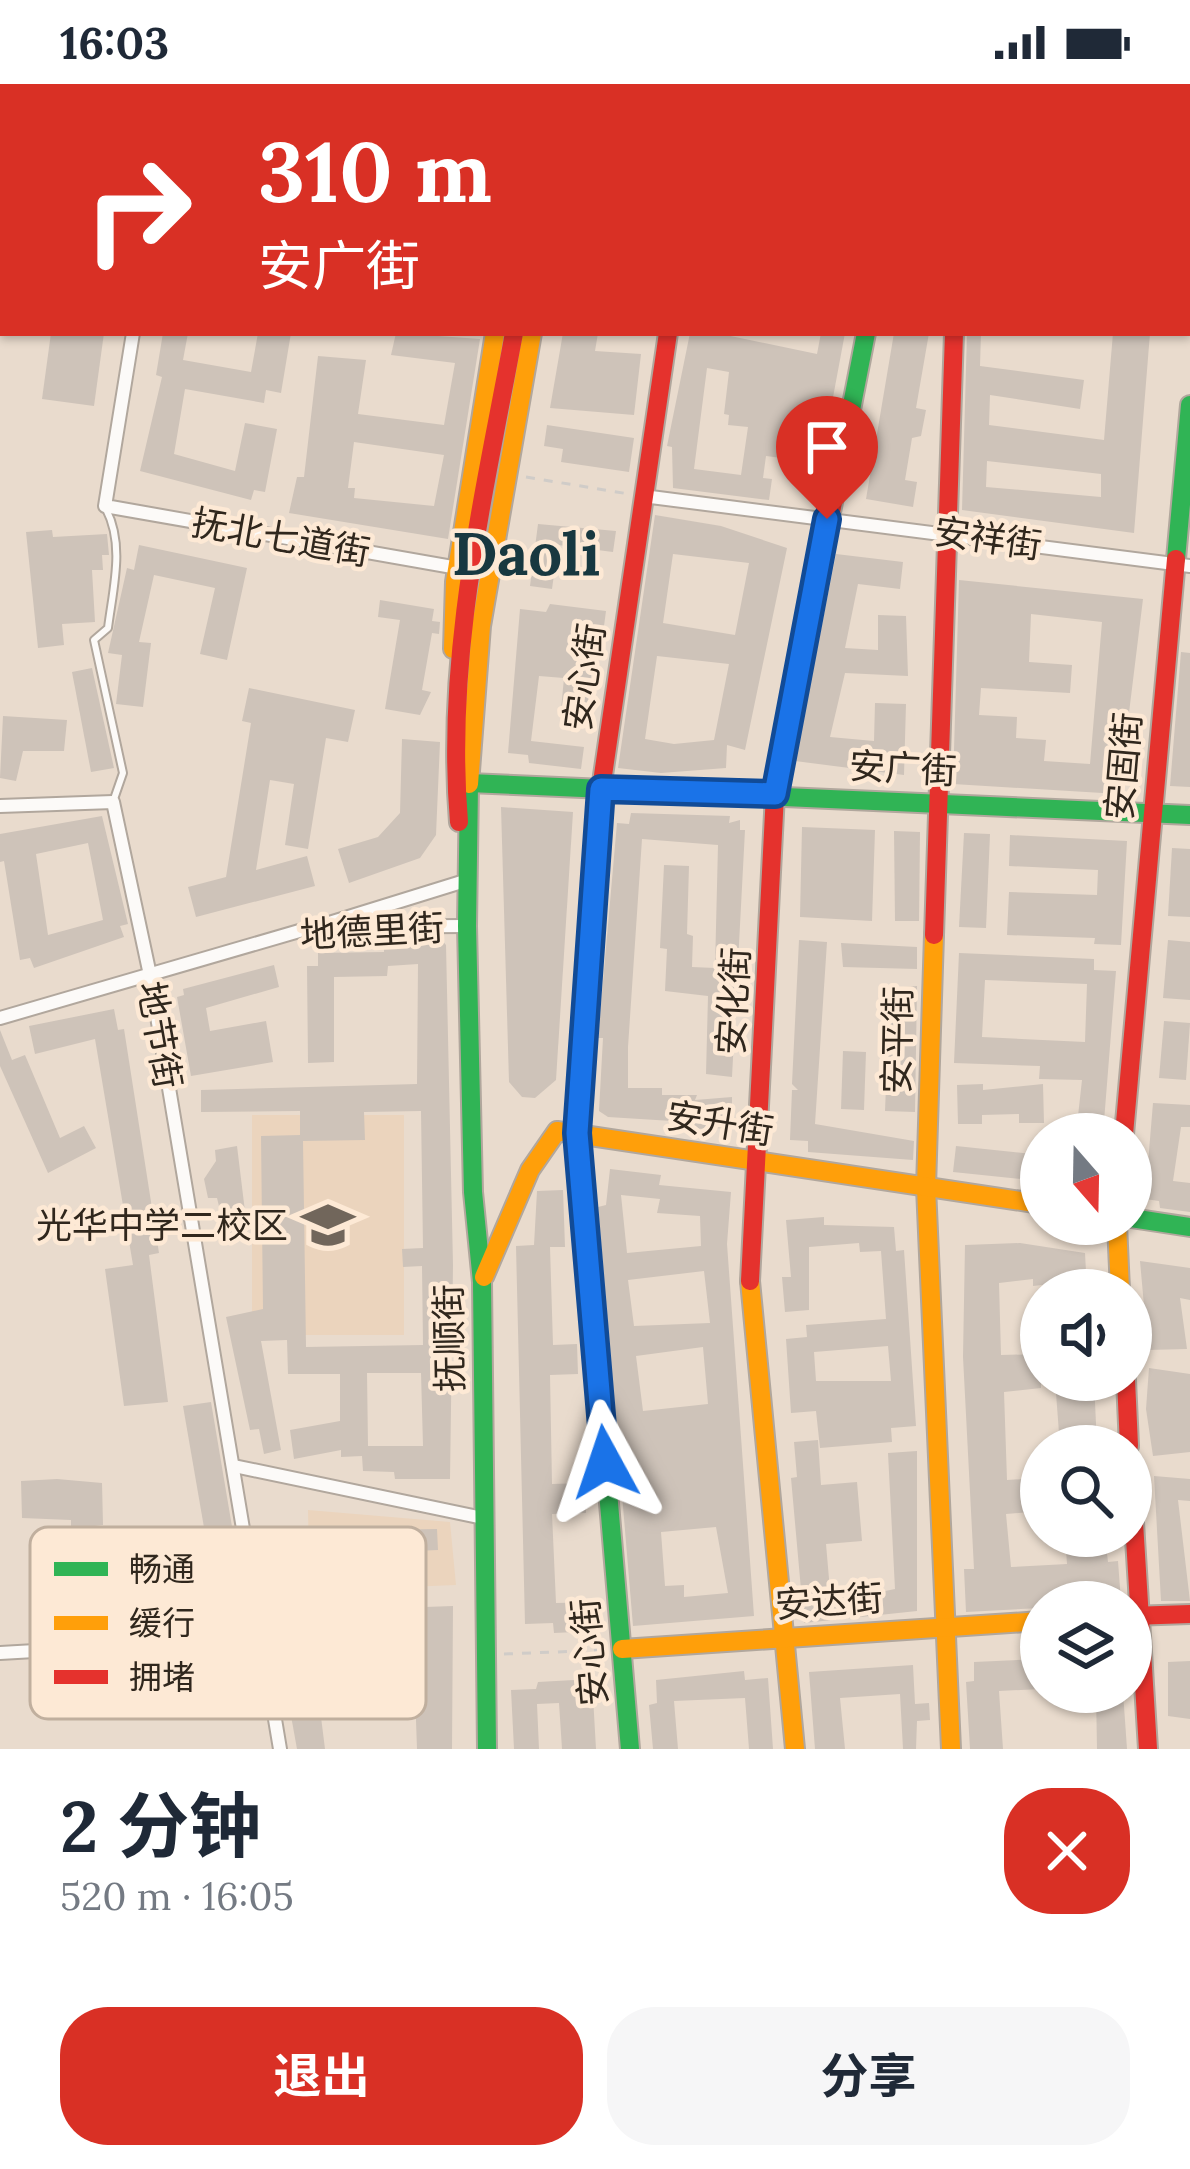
<!DOCTYPE html>
<html lang="zh">
<head>
<meta charset="utf-8">
<style>
  :root { --surface:#fff; --page:#f6f6f7; --text:#1f2937; --muted:#747a83; --accent:#d93025 }
  body { margin:0; font-family:Lora,"Noto Sans SC",serif; background:var(--page); color:var(--text); height:100vh; display:flex; flex-direction:column; font-size:45px; white-space:nowrap }
  * { box-sizing:border-box; margin:0 }
  p { font-size:39px; color:var(--muted) }
  .icon { flex:none; width:66px; height:66px; fill:none; stroke:currentColor; stroke-width:2; stroke-linecap:round; stroke-linejoin:round }
  .map { position:relative; height:1665px; overflow:hidden }
  .panel { display:flex; flex-direction:column; background:var(--surface); flex:1 }
  .panel>* { flex:none }
  .top-card { position:absolute; left:0px; top:0px; width:1191px; height:252px; box-shadow:0 3px 9px #0004; background:#d93025; color:#fff; overflow:hidden }
  .needle { width:78px; rotate:160deg }
  .fabs { position:absolute; left:1020px; top:1029px; display:grid; gap:24px }
  .fabs a { display:grid; place-items:center; width:132px; height:132px; border-radius:50%; background:var(--surface); box-shadow:0 3px 9px #0004; font-size:60px }
  .pin { position:absolute; display:grid; place-items:center; width:102px; height:102px; color:#fff; margin:-123px -51px; border-radius:50% 50% 50% 0; rotate:-45deg; box-shadow:0 0 12px #0007 }
  .pin .icon { rotate:45deg }
  .me { position:absolute; width:132px; margin:-66px; rotate:355deg; stroke-linejoin:round; filter:drop-shadow(0 0 9px #0008) }
  .turn { display:flex; align-items:center; gap:42px; height:252px; padding:0 60px; font-size:54px }
  .turn .icon { width:156px; height:156px; stroke-width:2.5 }
  .turn b { display:block; font-size:84px; line-height:102px }
  .round { display:grid; place-items:center; flex:none; width:126px; height:126px; border-radius:48px; background:var(--page) }
  .overview { display:flex; align-items:center; justify-content:space-between; height:204px; padding:0 60px }
  h1 { font-size:72px; font-weight:700; line-height:90px }
  .primary-button { display:flex; gap:24px; margin-top:auto; padding:24px 60px }
  .primary-button a { flex:1; height:138px; border-radius:48px; background:var(--accent); color:#fff; font-size:48px; font-weight:700; line-height:138px; text-align:center }
  .primary-button a+a { background:var(--page); color:var(--text) }
  .status { display:flex; justify-content:space-between; align-items:center; height:84px; padding:0 60px; background:var(--surface); direction:ltr }
  .status svg { height:33px; fill:currentColor }
  .map>svg:first-child { display:block }
</style>
</head>
<body>
<div class="status"><b>16:03</b><svg viewBox="0 0 49 12"><path d="M0 12V9h3v3zM5 12V6h3v6zM10 12V3h3v9zM15 12V0h3v12zM26 1h20v11H26zM47 4h2v5h-2z"/></svg></div>
<div class="map">
<svg width="1190" height="1665" viewBox="0 0 1190 1665">
  <rect width="100%" height="100%" fill="#e9dbcd"/>
  <g fill="#ebd4bd">
    <rect x="252" y="1031" width="152" height="220"/>
    <polygon points="308,1426 450,1438 456,1501 406,1503 408,1573 311,1581"/>
  </g>
  <g fill="#cec3b9" fill-rule="evenodd">
    <polygon points="51,249 104,249 94,322 42,315"/>
    <polygon points="163,249 188,249 183,276 251,288 258,249 291,249 281,309 266,306 264,319 185,305 174,370 235,387 245,339 277,345 265,408 254,406 251,416 140,387 162,293 156,291"/>
    <path d="M396 249 480 255 448 455 289 429 297 393H304L318 272 366 276 358 330 444 341 455 279 391 271ZM354 358 444 371 434 422 354 414 355 404H348Z"/>
    <polygon points="563,249 598,249 595,267 641,270 634,331 550,324"/>
    <path d="M690 249H716L817 270 821 249H845L817 399 793 395 797 376 766 372 763 394 772 395 769 416 673 404 672 363 667 362ZM707 284 729 288 724 330 729 331 728 341 748 343 741 391 694 385Z"/>
    <polygon points="894,249 929,249 916,324 926,326 921,352 912,354 905,396 917,398 913,423 866,415"/>
    <path d="M967 249H981L980 282 1084 296 1080 325 990 311 989 341 1104 356 1113 249H1150L1134 449 962 426ZM987 377 1101 390V413L986 403Z"/>
    <polygon points="547,341 634,354 629,388 561,378 563,365 544,362"/>
    <path d="M655 431 721 442 787 464 745 666 727 661 726 684 661 689 618 684ZM673 470 749 479 735 551 663 539ZM657 572 729 580 714 656 674 660 645 655Z"/>
    <polygon points="538,440 616,447 613,468 558,461 552,505 530,502"/>
    <polygon points="52,446 53,453 107,450 109,471 102,471 103,486 92,486 95,538 62,540 64,561 38,564 26,448"/>
    <polygon points="139,461 247,484 227,576 200,570 215,504 154,491 139,558 151,559 143,623 116,620 122,571 108,569 127,484 134,486"/>
    <polygon points="836,470 903,478 900,505 858,500 845,564 878,566 878,531 906,532 908,592 845,589 830,653 874,657 875,619 906,620 904,691 795,677"/>
    <path d="M959 496 1143 515 1119 710 953 700ZM1031 530 1102 538 1090 680 1044 677 1046 656 1016 654 1017 633 979 631 981 604 1070 609 1072 581 1029 578Z"/>
    <polygon points="380,516 434,525 432,537 440,538 439,550 432,549 422,606 431,608 420,631 385,625 400,536 378,533"/>
    <polygon points="550,520 606,527 602,557 595,556 587,629 561,626 564,594 539,592 531,657 584,663 581,685 529,679 528,671 508,669 520,525 546,528"/>
    <polygon points="1181,568 1190,569 1190,703 1170,702"/>
    <polygon points="92,584 114,684 91,688 72,588"/>
    <polygon points="249,604 355,626 348,658 326,654 308,765 285,761 294,700 270,696 256,786 307,772 315,802 196,833 188,803 226,793 251,639 242,637"/>
    <polygon points="3,632 67,636 64,667 23,667 16,697 0,694"/>
    <polygon points="402,655 440,658 436,751 420,774 349,799 338,765 378,753 400,729"/>
    <polygon points="501,723 573,728 556,996 535,1014 522,1013 509,998"/>
    <polygon points="631,729 730,732 729,739 740,736 740,746 745,746 732,993 706,990 708,912 665,907 667,865 660,864 664,781 689,782 687,850 693,852 692,883 715,884 718,761 642,755 628,963 628,1004 662,1004 662,1011 697,1011 695,1016 732,1013 732,1044 689,1045 688,1038 608,1033 599,1027 603,954 598,954 617,739 629,740"/>
    <path d="M102 732 128 840 120 842 124 853 34 884 30 874 20 876 4 777 0 778V750ZM88 759 103 836 48 851 36 770Z"/>
    <polygon points="802,743 875,746 872,837 800,833"/>
    <polygon points="894,747 920,748 919,837 895,837"/>
    <polygon points="964,749 990,750 986,844 959,843"/>
    <polygon points="1010,751 1127,757 1121,861 1094,860 1095,854 1007,851 1009,808 1097,811 1098,786 1009,782"/>
    <polygon points="1172,764 1190,765 1190,833 1168,832"/>
    <path d="M440 854 446 861 453 1181 450 1395H395L394 1388 363 1387 362 1372 341 1373V1366L294 1375 290 1346 340 1337V1290H288L287 1256 261 1257 281 1366 264 1370 259 1345 250 1346 226 1233 263 1225 261 1052 300 1051V1027L201 1028V1006L417 1000 418 880 388 882 387 892 334 893V978L308 979 307 882H318V869L384 868V855ZM421 1027 423 1164 402 1165 403 1183 422 1182 423 1261 306 1263 303 1057 365 1056 364 1028ZM367 1289H421L423 1362H368Z"/>
    <polygon points="799,856 827,858 815,1040 914,1057 913,1076 808,1068 808,1057 790,1056 792,1006 798,1006 792,1000"/>
    <polygon points="1168,856 1190,858 1190,916 1163,914"/>
    <polygon points="841,859 917,863 917,885 843,883"/>
    <path d="M959 869 1094 875V886L1116 887 1103 1050H1076L1082 996 1039 995 1040 982 954 979ZM985 896 1087 900 1085 958 982 953Z"/>
    <polygon points="274,881 279,903 206,924 210,947 266,937 273,978 191,992 177,913 184,911 183,905"/>
    <polygon points="917,902 915,1028 885,1027 890,904"/>
    <polygon points="114,925 118,946 124,945 159,1169 149,1171 168,1318 124,1322 105,1185 133,1181 95,955 35,970 29,942"/>
    <polygon points="1164,937 1190,939 1186,996 1159,994"/>
    <polygon points="0,946 12,976 25,971 60,1054 84,1042 96,1064 48,1089 0,982"/>
    <polygon points="843,967 866,968 864,1026 841,1025"/>
    <polygon points="983,1000 983,1006 1043,1000 1044,1039 1019,1039 1019,1030 982,1031 982,1040 958,1040 957,1001"/>
    <polygon points="1153,1019 1190,1021 1190,1043 1181,1043 1173,1097 1190,1099 1190,1128 1160,1124 1159,1117 1145,1115"/>
    <polygon points="237,1062 248,1152 227,1155 217,1114 208,1114 204,1095 216,1077 215,1066"/>
    <polygon points="956,1062 1041,1071 1041,1097 953,1088"/>
    <path d="M610 1085 661 1091 659 1101 731 1108 727 1160 754 1532 633 1542 598 1123 606 1121ZM621 1111 660 1115 657 1129 700 1132 701 1162 627 1169ZM704 1187 710 1239 634 1242 628 1196ZM703 1263 708 1320 643 1327 636 1272ZM716 1443 728 1509 684 1513V1501L665 1502 661 1448Z"/>
    <polygon points="563,1106 565,1163 550,1163 553,1261 577,1260 578,1290 550,1291 552,1400 586,1399 586,1429 552,1430 556,1519 595,1518 596,1547 554,1549 553,1539 525,1540 516,1162 534,1161 537,1107"/>
    <path d="M824 1133V1141L894 1143 896 1167 904 1166 916 1342 891 1344 892 1358 820 1364 816 1327 791 1329 786 1255 807 1253 806 1241 886 1235 881 1167 860 1168 859 1159 809 1163V1226L785 1228 782 1193H791L786 1136ZM888 1262 891 1297H816L814 1268Z"/>
    <polygon points="1020,1159 1085,1169 1087,1206 1051,1206 1051,1200 1033,1202 1033,1195 999,1199 1001,1271 1041,1270 1041,1304 1004,1308 1007,1396 1041,1394 1041,1427 1006,1430 1011,1483 1067,1480 1065,1452 1105,1452 1108,1478 1118,1477 1121,1518 1041,1518 1041,1524 966,1528 964,1485 974,1485 963,1273 965,1161"/>
    <polygon points="1140,1177 1190,1184 1190,1216 1180,1214 1187,1265 1148,1266"/>
    <polygon points="1149,1284 1190,1290 1190,1368 1153,1372 1146,1325"/>
    <polygon points="1055,1296 1094,1296 1097,1362 1060,1362"/>
    <polygon points="211,1318 242,1502 215,1507 183,1322"/>
    <polygon points="818,1356 821,1401 857,1398 862,1457 826,1460 831,1518 895,1505 888,1369 917,1367 917,1527 804,1539 791,1394 797,1393 794,1358"/>
    <polygon points="1154,1392 1190,1395 1190,1417 1178,1416 1190,1517 1161,1517"/>
    <polygon points="57,1395 102,1399 103,1441 71,1445 71,1436 22,1434 21,1397"/>
    <polygon points="437,1445 438,1466 347,1470 349,1533 358,1533 360,1582 427,1580 425,1523 453,1522 452,1665 417,1665 415,1608 385,1609 385,1617 348,1619 346,1571 320,1572 316,1447"/>
    <polygon points="298,1520 315,1585 325,1665 297,1665 272,1526"/>
    <polygon points="1041,1575 1041,1605 999,1607 1003,1665 970,1665 966,1598 974,1597 974,1578"/>
    <polygon points="1190,1577 1190,1635 1168,1632 1168,1578"/>
    <polygon points="913,1581 915,1620 929,1619 930,1636 917,1637 916,1665 903,1665 900,1610 840,1614 845,1665 815,1665 809,1588"/>
    <polygon points="744,1587 745,1596 768,1594 773,1665 749,1665 745,1614 674,1617 678,1665 653,1665 649,1621 657,1619 656,1596"/>
    <polygon points="592,1595 596,1665 562,1665 559,1619 537,1620 539,1665 514,1665 511,1606 536,1605 538,1598"/>
    <polygon points="1096,1608 1123,1608 1127,1665 1097,1665"/>
  </g>
  <g fill="none" stroke-linecap="round" stroke-linejoin="round">
    <polyline stroke="#c4b7aa" stroke-width="18" stroke-dasharray="18 9" stroke-linecap="butt" points="555,3 556,0"/>
    <g stroke="#b1a79d" stroke-width="10">
      <path id="lane" d="M106 425C125 461 113 504 108 544L94 556 123 689 114 715"/>
    </g>
    <g stroke="#b1a79d" stroke-width="16">
      <g id="street">
        <polyline points="174,3 174,0"/>
        <polyline points="133,249 105,422 458,484"/>
        <polyline points="643,412 1190,482"/>
        <polyline points="0,722 113,718 150,891 280,1665"/>
        <polyline points="326,840 468,796"/>
        <polyline points="0,934 313,843 467,842"/>
        <polyline points="234,1382 483,1434"/>
        <polyline points="0,1569 262,1554"/>
      </g>
    </g>
    <g stroke="#b1a79d" stroke-width="22">
      <g id="fast">
        <polyline points="911,0 911,3"/>
        <polyline points="950,0 950,3"/>
        <polyline points="1188,136 1190,136"/>
        <polyline points="1188,160 1190,160"/>
        <polyline points="1188,205 1190,205"/>
        <polyline points="835,408 866,249"/>
        <polyline points="1176,475 1190,321"/>
        <polyline points="469,699 1190,731"/>
        <polyline points="469,700 467,842 473,1108 482,1198 487,1665"/>
        <polyline points="580,1080 630,1665"/>
        <polyline points="1131,1134 1190,1143"/>
      </g>
    </g>
    <g stroke="#b1a79d" stroke-width="22">
      <g id="slow">
        <polyline points="357,0 365,3"/>
        <polyline points="520,0 528,3"/>
        <polyline points="569,0 569,3"/>
        <polyline points="1188,182 1190,183"/>
        <polyline points="453,565 455,498 495,249"/>
        <polyline points="469,700 481,542 532,249"/>
        <polyline points="934,851 926,1103 951,1665"/>
        <polyline points="1117,1140 1120,1206"/>
        <polyline points="484,1193 530,1086 557,1047 1041,1120"/>
        <polyline points="750,1197 795,1665"/>
        <polyline points="622,1565 1041,1537"/>
      </g>
    </g>
    <g stroke="#b1a79d" stroke-width="22">
      <g id="jam">
        <polyline points="279,0 287,3"/>
        <polyline points="432,0 439,3"/>
        <polyline points="714,0 714,3"/>
        <path d="M459 738C445 572 484 411 514 249"/>
        <polyline points="934,851 954,249"/>
        <polyline points="1124,1050 1176,475"/>
        <polyline points="580,1080 577,1049 601,705 668,249"/>
        <polyline points="750,1197 775,710 835,408"/>
        <polyline points="1126,1296 1129,1362"/>
        <polyline points="1131,1390 1148,1665"/>
        <polyline points="1131,1532 1190,1530"/>
      </g>
    </g>
    <g stroke="#d0ccc8" stroke-width="3" stroke-dasharray="9 9" stroke-linecap="butt">
      <polyline points="496,3 497,0"/>
      <polyline points="526,393 629,410"/>
      <polyline points="504,1570 608,1566"/>
    </g>
    <use href="#lane" stroke="#fcfaf8" stroke-width="6"/>
    <use href="#street" stroke="#fcfaf8" stroke-width="12"/>
    <use href="#fast" stroke="#30b455" stroke-width="18"/>
    <use href="#slow" stroke="#ff9f0a" stroke-width="18"/>
    <use href="#jam" stroke="#e5322d" stroke-width="18"/>
  </g>
  <g fill="none" stroke-linecap="round" stroke-linejoin="round">
    <g stroke="#114b97" stroke-width="30">
      <polyline id="route" points="605,1378 577,1049 601,705 775,710 827,435"/>
    </g>
    <use href="#route" stroke="#1a73e8" stroke-width="21"/>
  </g>
  <defs>
    <g id="school-bare" transform="scale(4.14)"><path d="M0-5L7-2L0 1L-7-2ZM-4 1L0 2.5L4 1V4Q0 6-4 4Z" fill="#71665b" stroke="#fde9d5" stroke-width="2.5" paint-order="stroke"/></g>
  </defs>
  <g fill-rule="evenodd">
    <use href="#school-bare" x="328" y="1141"/>
  </g>
  <g text-anchor="middle" dominant-baseline="central" stroke-width="9" stroke-linejoin="round" paint-order="stroke">
    <g font-size="36" fill="#30271d" stroke="#fde9d5">
      <text transform="translate(281 453) rotate(10)">抚北七道街</text>
      <text transform="translate(988 454) rotate(8)">安祥街</text>
      <text transform="translate(584 593) rotate(-82)">安心街</text>
      <text transform="translate(1123 682) rotate(-85)">安固街</text>
      <text transform="translate(903 684) rotate(3)">安广街</text>
      <text transform="translate(372 847) rotate(-3)">地德里街</text>
      <text transform="translate(733 917) rotate(-87)">安化街</text>
      <text transform="translate(160 951) rotate(80)">地节街</text>
      <text transform="translate(897 956) rotate(-89)">安平街</text>
      <text transform="translate(720 1039) rotate(9)">安升街</text>
      <text transform="translate(449 1254) rotate(-91)">抚顺街</text>
      <text transform="translate(829 1517) rotate(-4)">安达街</text>
      <text transform="translate(589 1568) rotate(-95)">安心街</text>
    </g>
    <g font-size="36" fill="#30271d" stroke="#fde9d5" text-anchor="end">
      <text x="288" y="1141">光华中学二校区</text>
    </g>
    <g font-size="60" font-weight="bold" fill="#183840" stroke="#fde9d5">
      <text x="526" y="469">Daoli</text>
    </g>
  </g>
  <rect x="30" y="1443" width="396" height="192" rx="18" fill="#fde9d5" stroke="#c0af9e" stroke-width="3"/>
  <rect x="54" y="1478" width="54" height="14" fill="#30b455"/>
  <rect x="54" y="1532" width="54" height="14" fill="#ff9f0a"/>
  <rect x="54" y="1586" width="54" height="14" fill="#e5322d"/>
  <g font-size="33" fill="#30271d">
    <text x="129" y="1497">畅通</text>
    <text x="129" y="1551">缓行</text>
    <text x="129" y="1605">拥堵</text>
  </g>
</svg>
<div class="fabs">
<a><svg class="needle" viewBox="-14 -14 28 28"><path d="M0-13l5 13h-10z" fill="#e53935"/><path d="M0 13l5-13h-10z" fill="#747a83"/></svg></a>
<a><svg class="icon" aria-label="sound" viewBox="0 0 24 24"><path d="M4 9h4l5-4v14l-5-4H4zM17 9q2 3 0 6"/></svg></a>
<a><svg class="icon" aria-label="search" viewBox="0 0 24 24"><circle cx="10" cy="10" r="6"/><path d="M15 15l6 6"/></svg></a>
<a><svg class="icon" aria-label="layers" viewBox="0 0 24 24"><path d="M12 4l9 5-9 5-9-5zM3 14l9 5 9-5"/></svg></a>
</div>
<div class="pin" style="left:827px;top:435px;background:#d93025"><svg class="icon" aria-label="arrive" viewBox="0 0 24 24"><path d="M6 21V4h12l-3 4 3 4H6"/></svg></div>
<svg class="me" style="left:605px;top:1378px" viewBox="-20 -20 40 40"><path d="M0-17L14 15 0 8-14 15z" fill="#1a73e8" stroke="#fff" stroke-width="4"/></svg>
<div class="top-card">
<div class="turn"><svg class="icon" aria-label="right" viewBox="0 0 24 24"><path d="M7 20v-9h11M14 6l5 5-5 5"/></svg><div><b>310 m</b>安广街</div></div>
</div>
</div>
<section class="panel">
<div class="overview"><div><h1>2 分钟</h1><p>520 m · 16:05</p></div><a class="round" style="background:#d93025;color:#fff"><svg class="icon" aria-label="close" viewBox="0 0 24 24"><path d="M6 6l12 12M18 6L6 18"/></svg></a></div>
<div class="primary-button"><a>退出</a><a>分享</a></div>
</section>
</body>
</html>
